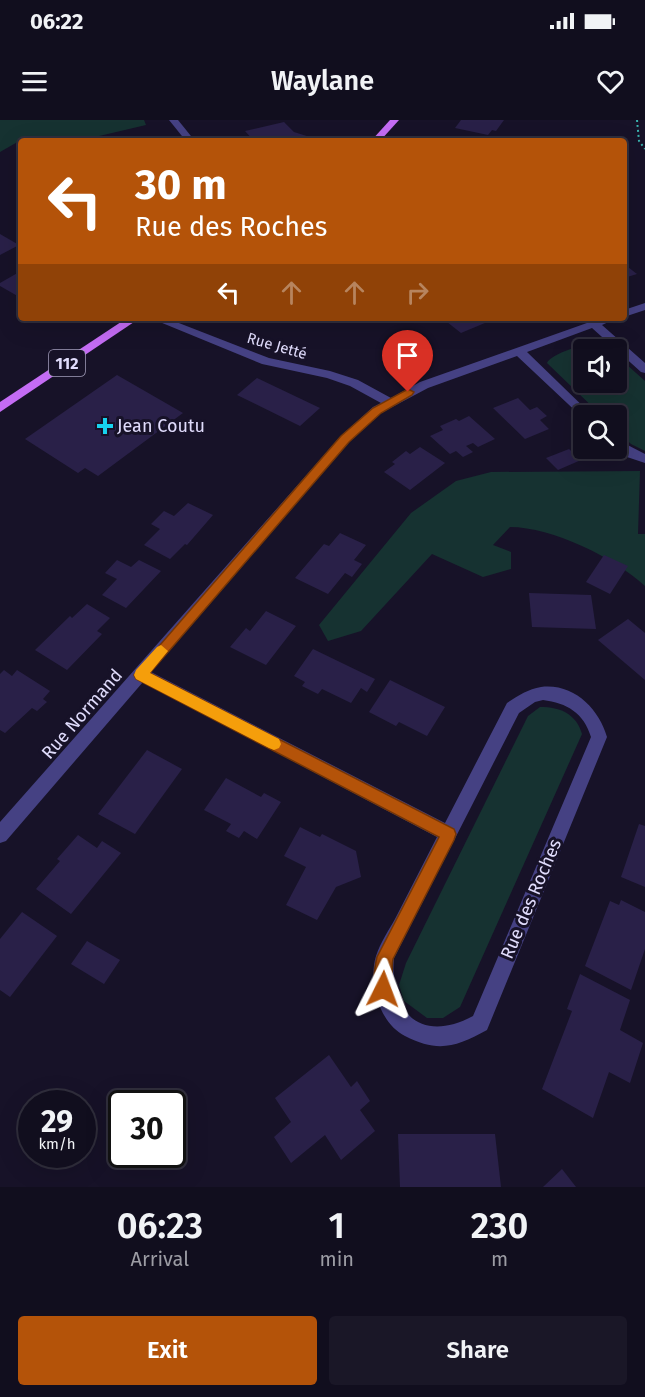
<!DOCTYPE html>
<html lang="en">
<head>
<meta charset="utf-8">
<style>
  :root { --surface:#110e1e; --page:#1a1727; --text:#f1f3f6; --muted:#9c9ca4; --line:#302e3c; --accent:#b45309 }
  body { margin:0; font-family:"Fira Sans",sans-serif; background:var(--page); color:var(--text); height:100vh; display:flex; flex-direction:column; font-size:22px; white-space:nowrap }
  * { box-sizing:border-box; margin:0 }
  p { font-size:20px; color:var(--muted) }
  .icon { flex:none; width:33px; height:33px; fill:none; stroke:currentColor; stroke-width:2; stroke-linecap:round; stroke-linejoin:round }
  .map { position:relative; height:1067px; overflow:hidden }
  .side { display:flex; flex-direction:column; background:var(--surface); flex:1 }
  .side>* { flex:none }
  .hud { position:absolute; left:18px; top:18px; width:609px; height:183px; border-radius:6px; box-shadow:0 6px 24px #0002,0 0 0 2px var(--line); background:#b45309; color:#fff; overflow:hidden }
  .tools { position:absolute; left:573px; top:219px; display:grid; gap:12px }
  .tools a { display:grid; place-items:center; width:54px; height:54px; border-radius:6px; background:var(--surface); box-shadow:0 6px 24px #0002,0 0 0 2px var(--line); font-size:30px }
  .speed { position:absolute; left:18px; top:970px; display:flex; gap:12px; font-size:30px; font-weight:700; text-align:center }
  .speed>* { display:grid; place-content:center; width:78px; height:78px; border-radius:50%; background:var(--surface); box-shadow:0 6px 24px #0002,0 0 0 2px var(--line); line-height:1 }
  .speed small { font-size:15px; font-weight:400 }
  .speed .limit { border:3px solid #111; border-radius:9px; background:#fff; color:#111 }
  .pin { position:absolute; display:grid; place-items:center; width:51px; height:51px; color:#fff; margin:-62px -26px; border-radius:50% 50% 50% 0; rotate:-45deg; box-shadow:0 0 6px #0007 }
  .pin .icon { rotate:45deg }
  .me { position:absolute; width:66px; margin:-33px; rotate:3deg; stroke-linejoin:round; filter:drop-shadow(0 0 4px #0008) }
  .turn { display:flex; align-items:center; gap:21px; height:126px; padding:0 18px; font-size:27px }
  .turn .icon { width:78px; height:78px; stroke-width:2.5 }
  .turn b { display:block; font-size:42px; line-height:51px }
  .lanes { display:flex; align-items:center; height:57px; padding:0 18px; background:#0003; justify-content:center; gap:30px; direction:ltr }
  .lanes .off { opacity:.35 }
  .eta { display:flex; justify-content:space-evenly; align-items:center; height:102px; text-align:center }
  .eta b { font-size:36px; font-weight:600; line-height:42px }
  .primary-button { display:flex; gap:12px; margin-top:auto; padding:12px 18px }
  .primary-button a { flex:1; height:69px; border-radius:6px; background:var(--accent); color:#fff; font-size:24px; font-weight:600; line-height:69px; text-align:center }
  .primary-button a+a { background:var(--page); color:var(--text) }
  .status { display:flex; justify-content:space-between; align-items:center; height:42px; padding:0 30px; background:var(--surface); direction:ltr }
  .status svg { height:16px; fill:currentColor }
  header { display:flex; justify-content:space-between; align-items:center; height:78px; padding:0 18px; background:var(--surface); font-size:27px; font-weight:600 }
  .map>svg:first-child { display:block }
</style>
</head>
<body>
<div class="status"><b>06:22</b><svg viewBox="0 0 49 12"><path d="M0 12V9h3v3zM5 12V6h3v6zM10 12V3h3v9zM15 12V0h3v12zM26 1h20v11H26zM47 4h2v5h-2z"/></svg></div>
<header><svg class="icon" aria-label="menu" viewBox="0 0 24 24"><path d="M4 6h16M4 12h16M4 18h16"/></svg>Waylane<svg class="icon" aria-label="heart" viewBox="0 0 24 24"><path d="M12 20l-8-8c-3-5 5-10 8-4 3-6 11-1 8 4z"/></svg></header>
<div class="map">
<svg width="645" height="1067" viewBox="0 0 645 1067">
  <rect width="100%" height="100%" fill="#171228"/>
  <g fill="#163231">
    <polygon points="0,0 144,0 146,5 78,21 21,20 0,32"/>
    <path d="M600 223 609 229 584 230V262H616L617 236 645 261V331L631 324 617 310 616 296 601 295 547 243C551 233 589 222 600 223Z"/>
    <path d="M640 351 638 414H645V466C615 438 552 407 510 407L493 425 511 432V449L483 457 432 434 361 511 328 521 319 505 411 393 456 361 491 352Z"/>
    <path d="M540 587C561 587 576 594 582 614L460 887 443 898H427L404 881 399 865 406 843 528 596Z"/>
  </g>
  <g fill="#292048">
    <polygon points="461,0 504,0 496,11 492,10 488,15 455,8"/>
    <polygon points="284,2 294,12 313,18 310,21 254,21 245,11"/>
    <polygon points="0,114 19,125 0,135"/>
    <polygon points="624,144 637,154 624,158"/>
    <polygon points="21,151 21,178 0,166 0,163"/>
    <polygon points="442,198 489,198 492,200 461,213"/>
    <polygon points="117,255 183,293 98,356 85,348 78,353 25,319"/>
    <polygon points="257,258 320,288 300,306 237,275"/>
    <polygon points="518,278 530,290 537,287 547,296 540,300 549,309 525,319 493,288"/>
    <polygon points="469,296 495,319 478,327 473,323 466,326 473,332 463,337 456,331 450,334 430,316 443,310 440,306 456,299 459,301"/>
    <polygon points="420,327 445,343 410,370 384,352 395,344 392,342 406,331 410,334"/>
    <polygon points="569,329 581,340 558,350 546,338"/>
    <polygon points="188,383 213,395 187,425 185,424 170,439 144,425 160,409 151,404 164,391 174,396"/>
    <polygon points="340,413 366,425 354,440 362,444 352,457 345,453 328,474 295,458 324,424 329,426"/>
    <polygon points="604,435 628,446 610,474 586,462"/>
    <polygon points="117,440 131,447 139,440 161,451 126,488 102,475 117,459 105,453"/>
    <polygon points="529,473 591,475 596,509 532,507"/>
    <polygon points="87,484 110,498 97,511 102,514 67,550 35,530 70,496 72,498"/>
    <polygon points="266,491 296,506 266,545 230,527 246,508 250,511"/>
    <polygon points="628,499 645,513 645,560 598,520"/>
    <polygon points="313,529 375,559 367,572 361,568 351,583 322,569 318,574 302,566 305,562 294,556"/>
    <polygon points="4,550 12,556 17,550 50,571 43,579 47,582 37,591 32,588 5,613 0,610 0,554"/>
    <polygon points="390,560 445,587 427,616 399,602 396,606 369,592"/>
    <polygon points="147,630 182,649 135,714 98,694"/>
    <polygon points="226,658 261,677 264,673 281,682 257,719 244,711 239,718 226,711 231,704 204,690"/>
    <polygon points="639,704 645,706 645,767 621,757"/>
    <polygon points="300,707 320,717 322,714 356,731 361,757 336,767 317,800 286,785 306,747 284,736"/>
    <polygon points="78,715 97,728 102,721 121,733 71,794 36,769 60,741 57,739"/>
    <polygon points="621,780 645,792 645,829 631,870 585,846 610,781 619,785"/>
    <polygon points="22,792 57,816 10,877 0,870 0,819"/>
    <polygon points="87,821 120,840 104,864 71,844"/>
    <polygon points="580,854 630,880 620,910 643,923 630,963 609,952 593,998 542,969 572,891 567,889"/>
    <polygon points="329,935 351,967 357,961 370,981 360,990 375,1011 341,1040 325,1015 291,1043 274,1017 291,1002 275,978"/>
    <polygon points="398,1014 495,1014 501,1067 400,1067"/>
    <polygon points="562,1049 576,1067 543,1067"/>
  </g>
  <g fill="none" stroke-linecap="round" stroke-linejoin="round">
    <polyline stroke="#3ab2ae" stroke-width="2" stroke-dasharray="2 3" stroke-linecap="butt" points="637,0 639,21 645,29"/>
    <g fill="#454183" fill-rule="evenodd">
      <polygon points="169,0 178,0 195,21 186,21"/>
      <polygon points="645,183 645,190 624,197 624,190"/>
      <path d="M150 198H166L269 238 330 251 358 260 391 278 420 262 601 198H617L602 205 645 243V253L641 252 592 208 527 232 593 296H584V299L517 236 428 268 381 293 349 322 151 552 445 703 507 583C518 576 528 569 541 567 574 563 599 589 607 617L487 910C456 927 438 933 405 916 379 903 368 862 376 836 380 823 389 810 395 799 409 772 423 744 437 717L143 562 6 721 0 723V702L341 316 373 287 381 283 350 266 327 258 262 244ZM543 580C567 583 584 593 591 617L473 896C421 924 389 893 394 838L519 593 535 582Z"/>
      <polygon points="616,319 645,334 645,343 627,337 615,328"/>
    </g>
    <g fill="#c46cf4" fill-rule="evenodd">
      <polygon points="390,0 399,0 380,21 371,21"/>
      <polygon points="127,198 140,198 0,292 0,282"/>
    </g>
  </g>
  <path fill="#b45309" stroke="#753606" stroke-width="1.5" d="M408 269 414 272 412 275 381 293 349 322 150 553 454 709 456 714 454 720 393 839C391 851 394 865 389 875L383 878 377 875C372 863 374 850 377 837L439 717 136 559 134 555 341 316 373 288Z"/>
  <polygon fill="#f59e0b" points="161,525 168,531 150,553 279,619 281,624 279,628 274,630 269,628 136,559 134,555 136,550 157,527"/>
  <path fill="#17d3ed" stroke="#171228" stroke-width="2" d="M102 297h6v6h6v6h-6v6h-6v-6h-6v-6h6z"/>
  <g text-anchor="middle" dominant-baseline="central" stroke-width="6" stroke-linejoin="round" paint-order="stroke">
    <g font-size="15" fill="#e0dcfc" stroke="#171228">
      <text transform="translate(277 226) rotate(16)">Rue Jetté</text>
    </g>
    <rect fill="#171228" stroke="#a49fbc" stroke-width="1.5" x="49" y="230" width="36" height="26" rx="4.5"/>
    <g font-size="16" font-weight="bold" fill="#e0dcfc">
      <text x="67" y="243">112</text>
    </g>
    <g font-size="18" fill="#e0dcfc" stroke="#171228" text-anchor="start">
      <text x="117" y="306">Jean Coutu</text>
    </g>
    <g font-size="18" fill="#e0dcfc" stroke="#171228">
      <text transform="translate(82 594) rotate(-49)">Rue Normand</text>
      <text transform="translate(531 779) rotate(-67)">Rue des Roches</text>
    </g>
  </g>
</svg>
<div class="tools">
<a><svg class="icon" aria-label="sound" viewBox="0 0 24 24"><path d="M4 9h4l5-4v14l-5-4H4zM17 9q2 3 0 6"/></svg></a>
<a><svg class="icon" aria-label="search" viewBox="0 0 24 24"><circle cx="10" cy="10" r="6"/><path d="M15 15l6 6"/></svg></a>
</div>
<div class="speed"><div>29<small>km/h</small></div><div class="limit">30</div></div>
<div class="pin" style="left:408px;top:272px;background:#d93025"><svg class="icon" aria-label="arrive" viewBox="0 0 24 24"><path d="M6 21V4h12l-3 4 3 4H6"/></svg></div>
<svg class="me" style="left:383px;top:869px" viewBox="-20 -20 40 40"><path d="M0-17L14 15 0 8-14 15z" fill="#b45309" stroke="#fff" stroke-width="4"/></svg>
<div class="hud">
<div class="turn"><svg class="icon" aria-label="left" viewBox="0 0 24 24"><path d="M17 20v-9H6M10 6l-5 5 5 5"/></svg><div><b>30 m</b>Rue des Roches</div></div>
<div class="lanes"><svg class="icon" aria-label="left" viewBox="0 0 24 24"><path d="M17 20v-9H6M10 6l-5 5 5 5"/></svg><svg class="icon off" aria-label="ahead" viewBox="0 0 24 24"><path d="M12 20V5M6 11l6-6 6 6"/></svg><svg class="icon off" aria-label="ahead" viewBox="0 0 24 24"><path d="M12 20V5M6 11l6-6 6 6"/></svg><svg class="icon off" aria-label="right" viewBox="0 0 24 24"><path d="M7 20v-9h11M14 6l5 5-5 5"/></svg></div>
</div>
</div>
<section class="side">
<div class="eta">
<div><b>06:23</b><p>Arrival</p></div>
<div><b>1</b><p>min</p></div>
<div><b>230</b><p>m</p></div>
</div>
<div class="primary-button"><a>Exit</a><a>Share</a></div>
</section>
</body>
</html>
